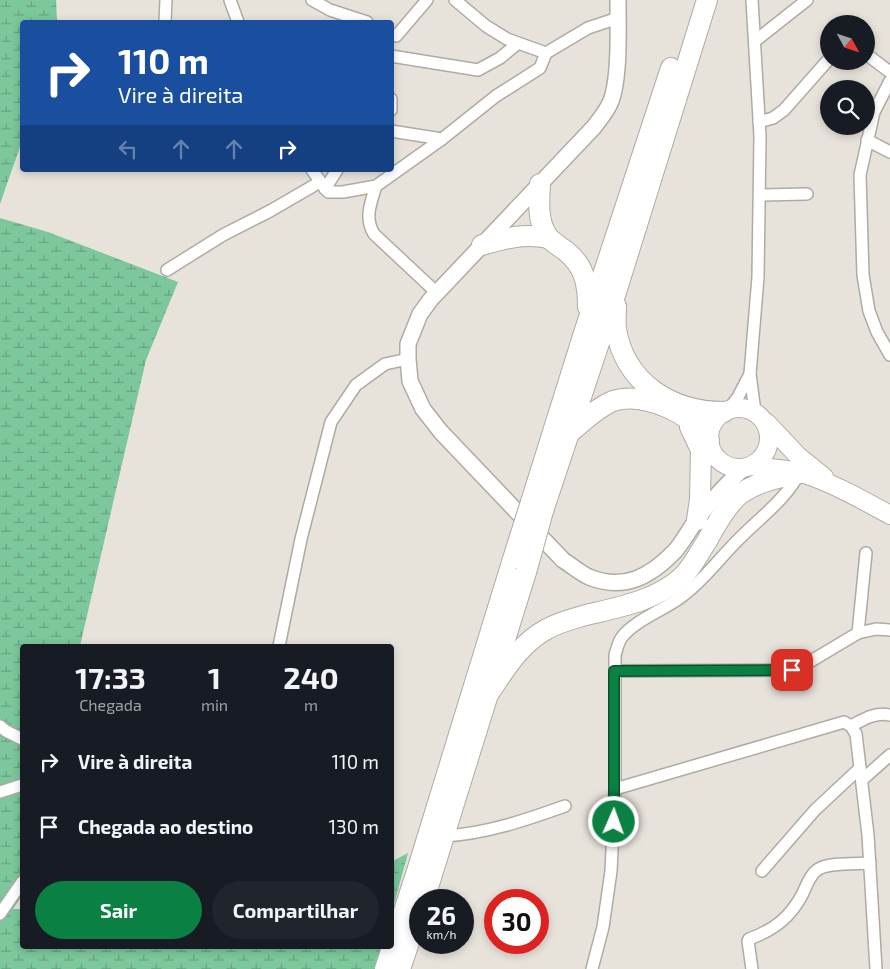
<!DOCTYPE html>
<html lang="pt">
<head>
<meta charset="utf-8">
<style>
  :root { --surface:#171b24; --page:#20242c; --text:#f1f3f6; --muted:#9ea1a6; --accent:#0b8043 }
  body { margin:0; font-family:"Exo 2",sans-serif; background:var(--page); color:var(--text); height:100vh; display:flex; flex-direction:column; font-size:19px; white-space:nowrap }
  * { box-sizing:border-box; margin:0 }
  p { font-size:16px; color:var(--muted) }
  .icon { flex:none; width:28px; height:28px; fill:none; stroke:currentColor; stroke-width:2; stroke-linecap:round; stroke-linejoin:round }
  .map { position:relative; flex:1; overflow:hidden }
  .sheet { position:absolute; left:20px; top:644px; width:374px; height:305px; display:flex; flex-direction:column; background:var(--surface); border-radius:5px; box-shadow:0 2px 8px #0003 }
  .sheet>* { flex:none }
  .top-card { position:absolute; left:20px; top:20px; width:374px; height:152px; border-radius:5px; box-shadow:0 2px 8px #0003; background:#1a4fa0; color:#fff; overflow:hidden }
  .needle { width:32px; rotate:130deg }
  .tools { position:absolute; left:820px; top:15px; display:grid; gap:10px }
  .tools a { display:grid; place-items:center; width:55px; height:55px; border-radius:50%; background:var(--surface); box-shadow:0 2px 8px #0003; font-size:25px }
  .speed { position:absolute; left:409px; top:889px; display:flex; gap:10px; font-size:25px; font-weight:700; text-align:center }
  .speed>* { display:grid; place-content:center; width:65px; height:65px; border-radius:50%; background:var(--surface); box-shadow:0 2px 8px #0003; line-height:1 }
  .speed small { font-size:12px; font-weight:400 }
  .speed .limit { border:8px solid #d22; background:#fff; color:#111 }
  .pin { position:absolute; display:grid; place-items:center; width:42px; height:42px; color:#fff; margin:-21px; border-radius:10px; box-shadow:0 2px 8px #0006 }
  .me { position:absolute; width:55px; margin:-28px; rotate:2deg; stroke-linejoin:round; filter:drop-shadow(0 0 4px #0008) }
  .turn { display:flex; align-items:center; gap:18px; height:105px; padding:0 15px; font-size:22px }
  .turn .icon { width:65px; height:65px; stroke-width:2.5 }
  .turn b { display:block; font-size:35px; line-height:42px }
  .lanes { display:flex; align-items:center; height:48px; padding:0 15px; background:#0003; justify-content:center; gap:25px; direction:ltr }
  .lanes .off { opacity:.35 }
  .eta { display:flex; justify-content:space-evenly; align-items:center; height:85px; text-align:center }
  .eta b { font-size:30px; font-weight:700; line-height:35px }
  .button { display:flex; gap:10px; margin-top:auto; padding:10px 15px }
  .button a { flex:1; height:58px; border-radius:30px; background:var(--accent); color:#fff; font-size:20px; font-weight:700; line-height:58px; text-align:center }
  .button a+a { background:var(--page); color:var(--text) }
  ul { padding:0; list-style:none }
  li { display:flex; align-items:center; gap:15px; height:65px; padding:0 15px }
  li div { flex:1 }
  li b { display:block; font-size:19px }
  li em { font-style:normal }
  .map>svg:first-child { display:block }
</style>
</head>
<body>
<div class="map">
<svg width="890" height="969" viewBox="0 0 890 969">
  <defs>
    <pattern id="wetland-marsh" width="20" height="14" patternUnits="userSpaceOnUse" patternTransform="scale(1.25)"><rect width="20" height="14" fill="#7cc79b"/><path d="M1 5h8M5 5V1M11 12h8M15 12V8" fill="none" stroke="#67a37f"/></pattern>
  </defs>
  <rect width="100%" height="100%" fill="#e7e3db"/>
  <g fill="url(#wetland-marsh)">
    <polygon points="0,0 56,0 57,22 22,22 22,141 0,204"/>
    <polygon points="0,218 48,232 178,282 146,360 80,646 22,646 22,896 13,909 22,909 22,946 383,946 376,969 0,969"/>
    <polygon points="408,853 391,915 391,862"/>
  </g>
  <g fill="none" stroke-linecap="round" stroke-linejoin="round">
    <g stroke="#afaba4" stroke-width="14">
      <g id="street">
        <polyline points="230,0 238,22"/>
        <polyline points="312,0 330,10 367,22"/>
        <polyline points="455,0 486,26 507,39 546,53"/>
        <polyline points="752,0 760,136 758,277 750,374 755,412"/>
        <polyline points="165,22 166,0"/>
        <polyline points="391,34 396,36 398,34 427,0"/>
        <polyline points="755,41 807,0"/>
        <polyline points="866,54 890,72"/>
        <polyline points="391,56 478,70 500,58 517,44"/>
        <polyline points="890,81 874,112 860,175 863,275 869,311 877,332 890,355"/>
        <polyline points="391,99 391,110"/>
        <polyline points="759,122 773,118 784,110 829,59"/>
        <polyline points="391,131 442,139"/>
        <polyline points="867,140 890,152"/>
        <polyline points="312,170 328,192 343,192 376,186 442,139 496,96 540,68 546,53 588,28 618,18"/>
        <path d="M376 186C371 202 364 218 374 234L437 293"/>
        <polyline points="325,189 337,170"/>
        <polyline points="760,195 807,194"/>
        <polyline points="167,270 223,235 270,211 320,182"/>
        <polyline points="728,410 738,397 750,374"/>
        <polyline points="858,633 866,553"/>
        <polyline points="279,646 301,539 331,422 356,385 385,364 408,359"/>
        <polyline points="615,671 792,670 801,667 858,633 876,629 890,630"/>
        <polyline points="0,726 6,731 22,739"/>
        <path d="M851 726C864 719 875 712 890 715"/>
        <polyline points="862,780 890,755"/>
        <polyline points="615,789 844,722 851,726 856,734 868,835 876,969"/>
        <polyline points="0,792 22,785"/>
        <path d="M444 836C485 834 526 820 565 806"/>
        <polyline points="762,871 815,810 860,768"/>
        <polyline points="0,914 22,882"/>
        <path d="M592 969 603 927 611 871 615 789V655C617 649 618 642 622 637 636 619 667 609 685 594 706 578 722 555 741 537 762 516 786 499 800 472"/>
        <path d="M752 969 748 941 749 939C774 930 791 917 803 893 806 886 810 875 817 870 827 862 857 864 870 863"/>
      </g>
    </g>
    <g stroke="#afaba4" stroke-width="18">
      <path id="secondary" d="M618 0C618 27 620 77 611 101 607 111 600 119 594 127L431 299 420 314 408 344V359L410 381 423 409 441 432 563 560C571 565 580 573 589 577 624 591 650 577 675 551 683 542 689 530 697 519 711 501 726 484 744 468"/>
    </g>
    <g stroke="#afaba4" stroke-width="20">
      <g id="primary">
        <circle cx="739" cy="438" r="30"/>
        <polyline points="767,423 798,456 824,477"/>
        <path d="M751 466C768 468 785 468 801 473 833 483 861 499 890 515"/>
      </g>
    </g>
    <g stroke="#afaba4" stroke-width="22">
      <g id="highway">
        <path d="M540 184C539 202 537 221 548 237 553 243 561 247 567 252 585 267 588 285 588 307"/>
        <path d="M482 245C506 238 524 233 549 238"/>
        <path d="M616 306C616 313 615 321 616 329 625 383 671 412 724 412"/>
        <polyline points="690,427 701,450 700,499 697,520"/>
        <path d="M569 433C583 422 596 408 613 401 643 391 693 414 709 440"/>
        <polyline points="531,502 584,333 671,68"/>
        <polyline points="543,511 617,289 707,0"/>
        <path d="M487 696C504 671 519 644 547 629 559 622 573 619 586 615 620 607 654 601 681 578 692 568 699 553 707 541 715 526 729 501 743 492 760 481 781 477 800 473"/>
        <polyline points="424,900 526,572"/>
        <polyline points="385,969 418,868 513,559"/>
        <polyline points="400,969 420,910"/>
      </g>
    </g>
    <use href="#street" stroke="#fff" stroke-width="11"/>
    <use href="#secondary" stroke="#fff" stroke-width="15"/>
    <use href="#primary" stroke="#fff" stroke-width="18"/>
    <use href="#highway" stroke="#fff" stroke-width="20"/>
    <g stroke="#afaba4" stroke-width="22" stroke-linecap="butt">
      <g id="highway-bridge">
        <polyline points="513,559 531,502"/>
        <polyline points="526,572 543,511"/>
      </g>
    </g>
    <use href="#highway-bridge" stroke="#fff" stroke-width="20"/>
  </g>
  <g fill="none" stroke-linecap="round" stroke-linejoin="round">
    <g stroke="#07532c" stroke-width="12">
      <polyline id="route" points="614,822 614,671 792,670"/>
    </g>
    <use href="#route" stroke="#0b8043" stroke-width="9"/>
  </g>
</svg>
<div class="tools">
<a><svg class="needle" viewBox="-14 -14 28 28"><path d="M0-13l5 13h-10z" fill="#e53935"/><path d="M0 13l5-13h-10z" fill="#9ea1a6"/></svg></a>
<a><svg class="icon" aria-label="search" viewBox="0 0 24 24"><circle cx="10" cy="10" r="6"/><path d="M15 15l6 6"/></svg></a>
</div>
<div class="speed"><div>26<small>km/h</small></div><div class="limit">30</div></div>
<div class="pin" style="left:792px;top:670px;background:#d93025"><svg class="icon" aria-label="arrive" viewBox="0 0 24 24"><path d="M6 21V4h12l-3 4 3 4H6"/></svg></div>
<svg class="me" style="left:614px;top:822px" viewBox="-20 -20 40 40"><circle r="17" fill="#0b8043" stroke="#fff" stroke-width="3"/><path d="M0-11L8 9 0 5-8 9z" fill="#fff"/></svg>
<div class="top-card">
<div class="turn"><svg class="icon" aria-label="right" viewBox="0 0 24 24"><path d="M7 20v-9h11M14 6l5 5-5 5"/></svg><div><b>110 m</b>Vire à direita</div></div>
<div class="lanes"><svg class="icon off" aria-label="left" viewBox="0 0 24 24"><path d="M17 20v-9H6M10 6l-5 5 5 5"/></svg><svg class="icon off" aria-label="ahead" viewBox="0 0 24 24"><path d="M12 20V5M6 11l6-6 6 6"/></svg><svg class="icon off" aria-label="ahead" viewBox="0 0 24 24"><path d="M12 20V5M6 11l6-6 6 6"/></svg><svg class="icon" aria-label="right" viewBox="0 0 24 24"><path d="M7 20v-9h11M14 6l5 5-5 5"/></svg></div>
</div>
<section class="sheet">
<div class="eta">
<div><b>17:33</b><p>Chegada</p></div>
<div><b>1</b><p>min</p></div>
<div><b>240</b><p>m</p></div>
</div>
<ul>
<li><svg class="icon" aria-label="right" viewBox="0 0 24 24"><path d="M7 20v-9h11M14 6l5 5-5 5"/></svg><div><b>Vire à direita</b></div><em>110 m</em></li>
<li><svg class="icon" aria-label="arrive" viewBox="0 0 24 24"><path d="M6 21V4h12l-3 4 3 4H6"/></svg><div><b>Chegada ao destino</b></div><em>130 m</em></li>
</ul>
<div class="button"><a>Sair</a><a>Compartilhar</a></div>
</section>
</div>
</body>
</html>
